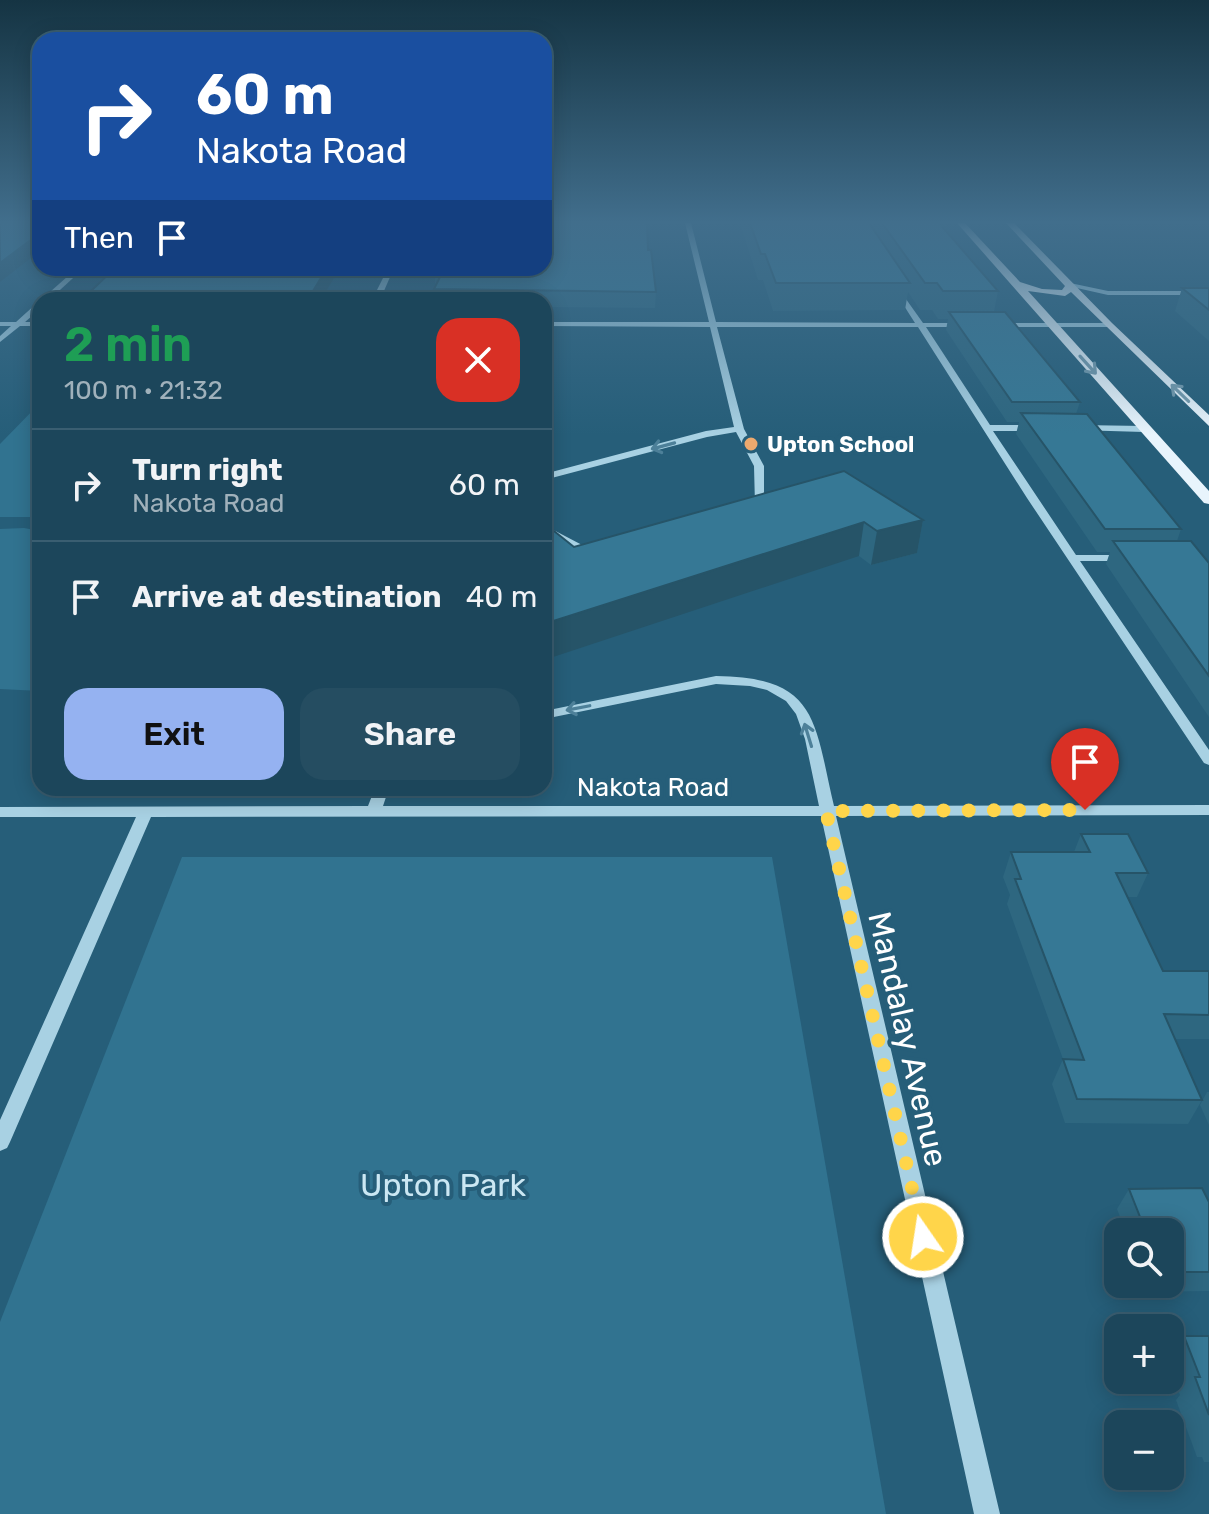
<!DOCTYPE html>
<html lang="en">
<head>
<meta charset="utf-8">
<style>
  :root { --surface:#1c465b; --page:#254d61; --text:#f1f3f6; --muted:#a0b1bb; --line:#3a5e71; --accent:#95b2f1 }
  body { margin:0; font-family:Rubik,sans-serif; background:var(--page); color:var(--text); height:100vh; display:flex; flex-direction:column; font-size:30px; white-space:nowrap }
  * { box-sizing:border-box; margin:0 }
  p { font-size:26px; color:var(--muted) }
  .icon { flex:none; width:44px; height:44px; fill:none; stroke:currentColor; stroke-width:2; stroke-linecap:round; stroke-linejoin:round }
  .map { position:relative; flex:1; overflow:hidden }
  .details { position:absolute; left:32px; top:292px; width:520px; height:504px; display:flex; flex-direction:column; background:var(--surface); border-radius:24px; box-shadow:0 4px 20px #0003,0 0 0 2px var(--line) }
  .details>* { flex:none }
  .top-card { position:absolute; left:32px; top:32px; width:520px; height:244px; border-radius:24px; box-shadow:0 4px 20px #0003,0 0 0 2px var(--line); background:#1a4fa0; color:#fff; overflow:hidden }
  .fabs { position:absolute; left:1104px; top:1218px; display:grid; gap:16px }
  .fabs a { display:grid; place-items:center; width:80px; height:80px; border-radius:16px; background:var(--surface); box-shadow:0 4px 20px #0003,0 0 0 2px var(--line); font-size:40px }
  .pin { position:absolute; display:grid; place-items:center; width:68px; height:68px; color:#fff; margin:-82px -34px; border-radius:50% 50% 50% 0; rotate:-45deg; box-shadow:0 0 8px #0007 }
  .pin .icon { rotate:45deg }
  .me { position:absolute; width:88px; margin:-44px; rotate:347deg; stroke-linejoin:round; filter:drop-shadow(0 0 6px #0008) }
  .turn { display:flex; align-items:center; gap:28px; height:168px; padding:0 32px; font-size:36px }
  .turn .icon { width:104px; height:104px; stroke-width:2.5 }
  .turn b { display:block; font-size:56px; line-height:68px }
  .then { display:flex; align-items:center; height:76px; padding:0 32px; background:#0003; gap:16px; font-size:30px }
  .round { display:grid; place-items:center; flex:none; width:84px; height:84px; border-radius:24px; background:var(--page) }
  .summary { display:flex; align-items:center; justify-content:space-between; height:136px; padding:0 32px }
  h1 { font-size:48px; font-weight:600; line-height:60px; color:#1e9e55 }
  .cta { display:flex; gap:16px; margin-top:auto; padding:16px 32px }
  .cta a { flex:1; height:92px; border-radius:24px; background:var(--accent); color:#111; font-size:32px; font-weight:600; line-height:92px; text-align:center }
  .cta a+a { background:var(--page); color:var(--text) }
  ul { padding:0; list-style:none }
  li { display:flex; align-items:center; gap:24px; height:112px; padding:0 32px; border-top:2px solid var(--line) }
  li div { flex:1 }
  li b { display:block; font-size:30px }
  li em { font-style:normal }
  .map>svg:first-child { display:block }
</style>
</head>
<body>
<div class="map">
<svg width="1209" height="1514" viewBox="0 0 1209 1514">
  <rect width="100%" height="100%" fill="#265e79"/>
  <g fill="#317390">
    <polygon points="40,403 40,517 0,517 0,444"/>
    <polygon points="24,528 40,531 40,691 0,689 0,529"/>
    <polygon points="182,857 772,857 886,1514 0,1514 0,1322"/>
  </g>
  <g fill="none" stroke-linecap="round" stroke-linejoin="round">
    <g fill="#a8d1e3" fill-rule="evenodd">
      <polygon points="685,223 691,223 716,322 915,323 892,287 896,285 923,323 967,323 968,325 964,327 926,327 990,425 1034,425 1039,428 1034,431 993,431 1076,555 1125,555 1131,558 1125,561 1080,561 1209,750 1209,765 1204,763 1027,498 918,327 717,327 744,429 764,466 764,509 756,511 751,508 755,505 754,466 736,432 707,437 544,480 544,474 706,431 734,427 710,327 544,326 544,322 709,322"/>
      <polygon points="77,268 84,268 49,300 41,300"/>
      <polygon points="388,268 394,268 380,300 372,300"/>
      <polygon points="1070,283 1108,291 1209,291 1209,295 1108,295 1068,286"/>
      <polygon points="37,303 40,303 40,309 25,322 40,322 40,326 20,326 0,342 0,336 11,326 0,326 0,322 16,322"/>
      <polygon points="996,323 1108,323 1112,325 1108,327 993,327 992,325"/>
      <polygon points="1079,425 1144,426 1149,429 1144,432 1076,430 1076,426"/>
      <path d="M544 525 584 546 598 548 599 550C582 560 560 541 544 532Z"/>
      <path d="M716 676C819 677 814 722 834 806L1209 805V815L836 816 1000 1514H974L821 816 151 817 10 1142 7 1148 0 1151V1120L136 817H0V807L368 806 375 788H389L383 806H819L805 739 796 714 786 701 767 690 750 686 716 684 544 719V711Z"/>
    </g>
    <polygon fill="#e8f4fc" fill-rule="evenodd" points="957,223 965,223 1020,282 1042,289 1062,290 1065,286 1006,223 1014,223 1112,323 1209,415 1209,426 1071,292 1065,296 1028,291 1209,491 1209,504 1204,503"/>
  </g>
  <g fill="#2e6780">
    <polygon points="740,223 939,223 998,291 994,312 1080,402 1076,414 1181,529 1177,541 1209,563 1209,717 1106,564 1110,552 1097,552 1016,434 1019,422 1007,422 946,330 948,319 938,319 932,310 920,310 908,292 905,310 773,311 763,280 758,280"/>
    <polygon points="648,250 656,292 655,308 544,307 544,300 435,300 435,275"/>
    <polygon points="340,268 321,300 94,300 91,291"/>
    <polygon points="1182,288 1209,288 1209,341 1175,311"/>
    <polygon points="844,471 923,520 917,553 871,565 859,556 574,547"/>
    <polygon points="1081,834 1148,873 1137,897 1128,897 1163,971 1209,971 1209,1039 1175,1039 1202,1100 1188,1124 1065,1123 1052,1084 1063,1059 1007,904 1010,895 1003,877 1011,852 1074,852"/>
    <polygon points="1207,1092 1209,1092 1209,1125 1200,1105"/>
    <polygon points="1129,1189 1209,1202 1209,1291 1143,1292 1141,1284 1170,1284 1170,1232 1126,1232 1117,1209"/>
    <polygon points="1184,1336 1209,1336 1209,1462 1204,1462 1202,1457 1197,1457 1176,1400 1180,1395 1170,1369 1170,1355"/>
  </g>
  <g fill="#265468">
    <polygon points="40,233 40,251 0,282 0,263"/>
    <polygon points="327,268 340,268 321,300 315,300 313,291"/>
    <polygon points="923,520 917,553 871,565 877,531"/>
    <polygon points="864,522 859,556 544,660 544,624"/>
  </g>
  <g fill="#367895" stroke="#265468" stroke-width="2">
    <polygon points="0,223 40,223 40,233 0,263"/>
    <polygon points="544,223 647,223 648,250 651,250 656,292 434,289 441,275 435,275 437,268 544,268"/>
    <polygon points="750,223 869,223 910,283 776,283 765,254 761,254"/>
    <polygon points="882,223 939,223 998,291 943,291 937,283 925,283"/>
    <polygon points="115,268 327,268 313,291 230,291 227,294 91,291"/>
    <polygon points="1182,288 1209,288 1209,310"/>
    <polygon points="949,312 1005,312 1080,402 1012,402"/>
    <polygon points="1021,413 1087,414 1181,529 1105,529"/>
    <polygon points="844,471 923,520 877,531 864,522 544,624 544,523 574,547"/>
    <polygon points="1113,541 1191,541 1209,563 1209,676"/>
    <polygon points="1081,834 1128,834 1148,873 1116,873 1163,971 1209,971 1209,1015 1164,1014 1202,1100 1077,1099 1063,1059 1084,1060 1015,879 1021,879 1011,852 1090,852"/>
    <polygon points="1202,1188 1209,1202 1209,1272 1170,1272 1170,1232 1141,1232 1137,1222 1142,1222 1129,1189"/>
    <polygon points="1184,1336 1209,1336 1209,1415 1195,1377 1200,1377"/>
  </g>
  <defs><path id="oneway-shaft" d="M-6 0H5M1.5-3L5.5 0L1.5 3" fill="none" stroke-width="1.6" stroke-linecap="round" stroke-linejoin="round" transform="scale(2)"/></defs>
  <g stroke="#749aad">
    <use href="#oneway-shaft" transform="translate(1088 365) rotate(48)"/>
    <use href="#oneway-shaft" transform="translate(1180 393) rotate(-136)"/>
  </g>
  <g stroke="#4d8099">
    <use href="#oneway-shaft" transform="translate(663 446) rotate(165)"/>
    <use href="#oneway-shaft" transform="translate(578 708) rotate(169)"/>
    <use href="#oneway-shaft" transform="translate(808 735) rotate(-107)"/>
  </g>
  <linearGradient id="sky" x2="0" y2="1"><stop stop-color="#153443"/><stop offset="0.51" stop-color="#416e8c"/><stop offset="1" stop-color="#416e8c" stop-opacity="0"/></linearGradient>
  <rect width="1209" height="435" fill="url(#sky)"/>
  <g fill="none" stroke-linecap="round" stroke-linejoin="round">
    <polyline stroke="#ffd54a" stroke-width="14" stroke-dasharray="0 25.2" points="923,1237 826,811 1085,810"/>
  </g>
  <circle fill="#eca96e" stroke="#265e79" stroke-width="3" cx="751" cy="444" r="8"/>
  <g text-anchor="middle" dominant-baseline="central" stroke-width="8" stroke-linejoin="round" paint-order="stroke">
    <g font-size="22" font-weight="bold" fill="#fff" stroke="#265e79" text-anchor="start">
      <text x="767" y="444">Upton School</text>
    </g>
    <g font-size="26" fill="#fff" stroke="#265e79">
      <text x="653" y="787">Nakota Road</text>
    </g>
    <g font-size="32" fill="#fff" stroke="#265e79">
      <text transform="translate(908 1039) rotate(77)">Mandalay Avenue</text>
    </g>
    <g font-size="32" fill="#cbe7f3" stroke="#265e79">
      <text x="443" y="1185">Upton Park</text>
    </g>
  </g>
</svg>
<div class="fabs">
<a><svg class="icon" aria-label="search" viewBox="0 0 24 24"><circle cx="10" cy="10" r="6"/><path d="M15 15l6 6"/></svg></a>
<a>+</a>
<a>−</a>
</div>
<div class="pin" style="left:1085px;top:810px;background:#d93025"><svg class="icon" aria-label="arrive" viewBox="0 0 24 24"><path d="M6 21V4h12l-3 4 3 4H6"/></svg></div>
<svg class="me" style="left:923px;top:1237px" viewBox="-20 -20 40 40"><circle r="17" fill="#ffd54a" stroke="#fff" stroke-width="3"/><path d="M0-11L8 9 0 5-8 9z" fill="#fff"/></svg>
<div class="top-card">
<div class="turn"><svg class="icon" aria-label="right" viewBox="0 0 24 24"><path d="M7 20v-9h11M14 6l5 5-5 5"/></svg><div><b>60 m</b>Nakota Road</div></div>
<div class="then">Then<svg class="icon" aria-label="arrive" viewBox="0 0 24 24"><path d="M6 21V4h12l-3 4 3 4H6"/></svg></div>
</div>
<section class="details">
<div class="summary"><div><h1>2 min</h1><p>100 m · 21:32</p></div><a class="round" style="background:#d93025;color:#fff"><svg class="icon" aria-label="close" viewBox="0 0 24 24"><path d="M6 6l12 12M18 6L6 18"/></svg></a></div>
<ul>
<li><svg class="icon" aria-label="right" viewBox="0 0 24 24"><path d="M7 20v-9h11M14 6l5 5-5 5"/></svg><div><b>Turn right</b><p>Nakota Road</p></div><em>60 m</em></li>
<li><svg class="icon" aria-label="arrive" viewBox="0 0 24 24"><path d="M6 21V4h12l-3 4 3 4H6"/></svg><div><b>Arrive at destination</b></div><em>40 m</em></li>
</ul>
<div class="cta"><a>Exit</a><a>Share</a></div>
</section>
</div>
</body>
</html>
